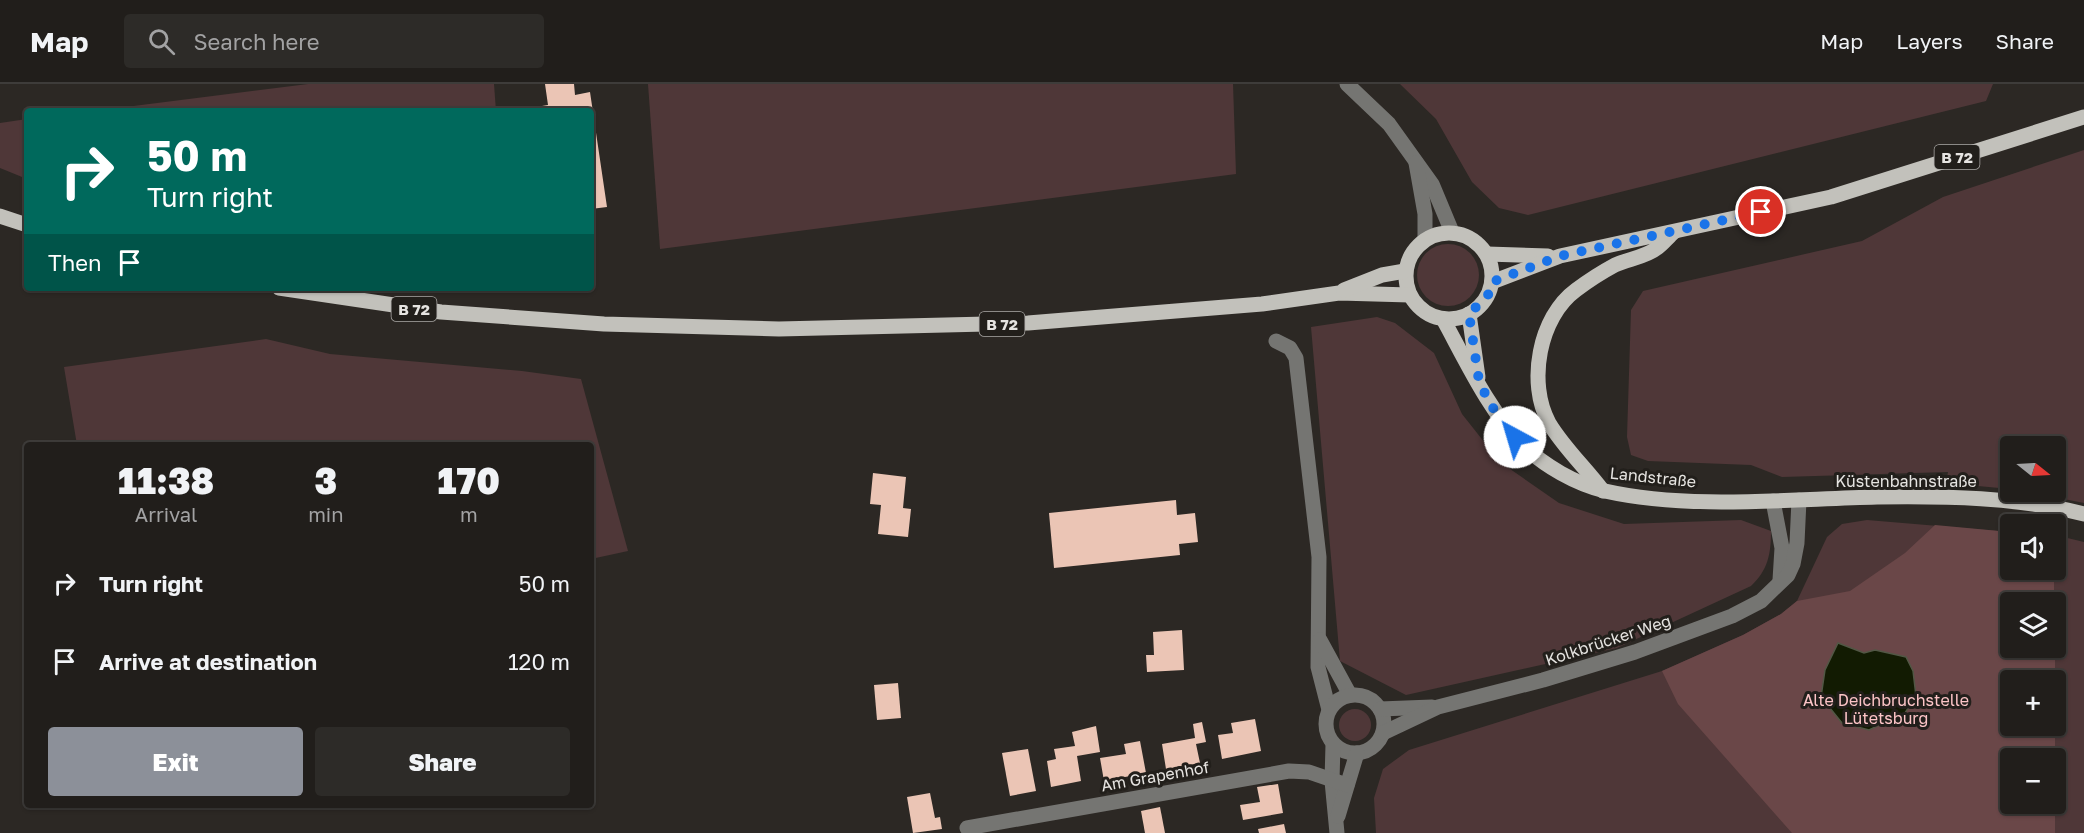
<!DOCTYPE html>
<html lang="en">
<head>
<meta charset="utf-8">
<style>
  :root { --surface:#211e1b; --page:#2d2b28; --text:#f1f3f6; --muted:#a2a2a3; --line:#3e3c3a; --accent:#8c9099 }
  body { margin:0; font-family:"Golos Text",sans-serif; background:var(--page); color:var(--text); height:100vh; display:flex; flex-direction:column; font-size:22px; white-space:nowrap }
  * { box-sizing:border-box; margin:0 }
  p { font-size:20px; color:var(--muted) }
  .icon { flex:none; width:33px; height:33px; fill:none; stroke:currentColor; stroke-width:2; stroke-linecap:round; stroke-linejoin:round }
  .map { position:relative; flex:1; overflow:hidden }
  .sheet { position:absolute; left:24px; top:358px; width:570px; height:366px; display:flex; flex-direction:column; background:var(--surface); border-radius:6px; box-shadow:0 2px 4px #0004,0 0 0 2px var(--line) }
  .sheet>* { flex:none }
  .banner { position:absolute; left:24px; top:24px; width:570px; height:183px; border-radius:6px; box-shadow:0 2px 4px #0004,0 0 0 2px var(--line); background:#00695c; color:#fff; overflow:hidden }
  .needle { width:39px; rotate:108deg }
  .controls { position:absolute; left:2000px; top:352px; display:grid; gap:12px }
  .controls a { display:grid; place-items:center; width:66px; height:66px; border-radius:6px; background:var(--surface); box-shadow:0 2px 4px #0004,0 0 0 2px var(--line); font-size:30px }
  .pin { position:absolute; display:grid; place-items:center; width:51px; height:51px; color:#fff; margin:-26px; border:3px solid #fff; border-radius:50%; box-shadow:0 2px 6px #0007 }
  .me { position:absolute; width:66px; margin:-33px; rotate:321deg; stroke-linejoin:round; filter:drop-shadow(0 0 4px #0008) }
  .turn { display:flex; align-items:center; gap:21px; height:126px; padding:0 24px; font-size:27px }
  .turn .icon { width:78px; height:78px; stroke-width:2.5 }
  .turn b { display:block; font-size:42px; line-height:51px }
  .then { display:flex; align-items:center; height:57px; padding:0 24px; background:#0003; gap:12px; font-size:22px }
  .eta { display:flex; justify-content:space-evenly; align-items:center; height:102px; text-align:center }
  .eta b { font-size:36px; font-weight:800; line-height:42px }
  .action { display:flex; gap:12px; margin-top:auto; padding:12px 24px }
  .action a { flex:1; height:69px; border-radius:6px; background:var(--accent); color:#fff; font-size:24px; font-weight:800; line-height:69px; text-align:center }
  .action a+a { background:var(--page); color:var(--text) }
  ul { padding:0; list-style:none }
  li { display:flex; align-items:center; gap:18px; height:78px; padding:0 24px }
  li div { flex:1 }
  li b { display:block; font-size:22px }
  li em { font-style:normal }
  header { display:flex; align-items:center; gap:36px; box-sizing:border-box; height:84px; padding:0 30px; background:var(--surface); border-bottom:2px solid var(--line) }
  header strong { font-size:28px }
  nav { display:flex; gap:33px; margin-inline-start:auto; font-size:21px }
  .search { width:420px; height:54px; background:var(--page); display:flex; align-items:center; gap:15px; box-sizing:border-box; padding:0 21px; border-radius:6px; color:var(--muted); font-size:22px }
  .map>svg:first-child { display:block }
</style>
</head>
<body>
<header>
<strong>Map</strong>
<div class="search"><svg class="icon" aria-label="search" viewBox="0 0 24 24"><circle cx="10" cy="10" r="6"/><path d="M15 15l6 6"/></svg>Search here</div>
<nav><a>Map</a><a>Layers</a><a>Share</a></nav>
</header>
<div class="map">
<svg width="2084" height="749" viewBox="0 0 2084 749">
  <rect width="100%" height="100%" fill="#2c2824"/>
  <g fill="#4f3738" fill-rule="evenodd">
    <polygon points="308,0 494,0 496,27 94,27"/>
    <polygon points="648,0 1233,0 1236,90 660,165"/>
    <polygon points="1400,0 1993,0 1986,17 1528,131 1499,124 1472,98 1436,35"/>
    <polygon points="27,35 27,95 0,84 0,39"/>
    <polygon points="2084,66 2084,419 2028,408 2055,408 2055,363 2010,363 2010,405 1946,399 1948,388 1782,393 1751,381 1648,377 1631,371 1627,353 1631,226 1643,207 1862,157 1943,113"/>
    <circle cx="1448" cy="191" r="31"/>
    <path d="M1377 233 1395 239 1434 269 1462 330 1500 378 1559 419 1624 440 1741 436 1771 447C1771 470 1768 486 1751 502L1617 564 1406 611 1340 577 1311 243Z"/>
    <polygon points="266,255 330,270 522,287 581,295 628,467 591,475 591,362 77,361 64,283"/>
    <path d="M1867 436 2010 448V486H2055V451L2084 458V749H1376L1374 714 1383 685 1409 666 1662 587 1743 551 1781 530 1797 517 1827 453 1842 440ZM2010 519H2055V564H2010ZM2010 597H2055V642H2010ZM2010 675H2055V720H2010Z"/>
    <circle cx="1355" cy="641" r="16"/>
  </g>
  <path fill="#6a4748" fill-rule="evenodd" d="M1935 441 2010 448V486H2054V519H2010V564H2055V597H2010V642H2055V675H2010V720H2055V681V749H1792L1678 620 1662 587 1743 551 1781 530 1797 517 1850 507 1905 469ZM1838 559 1864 569 1825 586Z"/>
  <polygon fill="#121b02" stroke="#525745" stroke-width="1.5" points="1838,559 1864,569 1875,566 1906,573 1913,587 1916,612 1905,629 1869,646 1842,639 1821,613 1825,586"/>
  <g fill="#ebc5b5">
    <polygon points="545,0 574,0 575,11 590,8 607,123 591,125 591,27 536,27 536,23 548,21"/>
    <polygon points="873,389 906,393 903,424 911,425 908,453 878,450 881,421 870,420"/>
    <polygon points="1176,416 1177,431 1195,429 1198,458 1179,460 1180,471 1054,484 1049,429"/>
    <polygon points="1182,546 1184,586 1147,588 1146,571 1154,571 1153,548"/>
    <polygon points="898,599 901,634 877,636 874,601"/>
    <polygon points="1255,635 1261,667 1222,675 1218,651 1233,649 1231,639"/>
    <polygon points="1202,638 1206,658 1196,660 1200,679 1166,685 1162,660 1195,654 1193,640"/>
    <polygon points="1096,642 1100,668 1077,672 1081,697 1051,703 1047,677 1056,675 1054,665 1075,662 1072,648"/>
    <polygon points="1140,657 1146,689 1104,697 1100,674 1126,670 1124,660"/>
    <polygon points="1028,665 1036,707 1010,712 1002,669"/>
    <polygon points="1278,700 1283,729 1243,736 1240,721 1260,718 1257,703"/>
    <polygon points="930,709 935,734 940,733 942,745 913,749 907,713"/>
    <polygon points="1160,723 1165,749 1145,749 1141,727"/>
    <polygon points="1284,740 1286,749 1259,749 1258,745"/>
  </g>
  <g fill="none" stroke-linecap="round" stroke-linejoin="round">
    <g stroke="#757572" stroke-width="15">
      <polyline points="1347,0 1389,40 1432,100 1452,148"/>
      <polyline points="1416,79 1425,130 1425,154"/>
      <polyline points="1276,257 1290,264 1296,274 1319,473 1318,583 1329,626"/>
      <polyline points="1773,417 1782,464 1780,496"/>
      <polyline points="1320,556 1350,611"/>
      <circle cx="1355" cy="640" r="29"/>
      <polyline points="1380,625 1432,623"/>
      <polyline points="1383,649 1438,623 1543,596 1635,568 1732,532 1761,517 1788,491 1793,480 1797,459 1799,416"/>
      <polyline points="1333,660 1332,697 1337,749"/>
      <polyline points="1338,732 1357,669"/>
      <polyline points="967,744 1289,687 1309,688 1347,701"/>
    </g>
    <g stroke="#c2c1bb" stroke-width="15">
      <polyline points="0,132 27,141"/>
      <circle cx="1449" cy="192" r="43"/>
      <polyline points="1487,170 1548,172"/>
      <polyline points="1492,198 1560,172 1831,113 2084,33"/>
      <polyline points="279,204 441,228 604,240 779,245 1028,239 1262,220 1339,209 1410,211"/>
      <polyline points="1344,206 1382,191 1405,187"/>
      <polyline points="1469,230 1478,293"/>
      <path d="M1443 235C1465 275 1490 329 1523 361 1544 382 1576 400 1605 407 1689 426 1790 415 1877 413 1945 412 2017 413 2084 430"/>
      <path d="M1603 407C1585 383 1564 364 1549 339 1527 299 1539 233 1576 206 1588 197 1602 188 1615 181 1628 175 1646 173 1657 164 1663 160 1668 153 1674 148"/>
    </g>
  </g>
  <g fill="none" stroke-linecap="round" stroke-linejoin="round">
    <polyline stroke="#1a73e8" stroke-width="10" stroke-dasharray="0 18" points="1515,353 1490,320 1479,297 1469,230 1488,211 1492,198 1560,172 1761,128"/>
  </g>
  <g text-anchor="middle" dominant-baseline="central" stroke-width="6" stroke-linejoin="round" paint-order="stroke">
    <g fill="#221f1b" stroke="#aba9a6" stroke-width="1.5">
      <rect x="1934.5" y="61" width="45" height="24" rx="4.5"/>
      <rect x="391.5" y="213" width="45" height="24" rx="4.5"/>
      <rect x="979.5" y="228" width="45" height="24" rx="4.5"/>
    </g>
    <g font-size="15" font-weight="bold" fill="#e6e4e1">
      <text x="1957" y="73">B 72</text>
      <text x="414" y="225">B 72</text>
      <text x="1002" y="240">B 72</text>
    </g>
    <g font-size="16" fill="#e6e4e1" stroke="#221f1b">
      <text transform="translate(1653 393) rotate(6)">Landstraße</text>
      <text x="1906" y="397">Küstenbahnstraße</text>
      <text transform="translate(1608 556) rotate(-18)">Kolkbrücker Weg</text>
      <text transform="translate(1155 692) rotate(-10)">Am Grapenhof</text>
    </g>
    <g font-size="16" fill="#fdc5c7" stroke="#221f1b">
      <text x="1886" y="616">Alte Deichbruchstelle<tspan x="1886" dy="18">Lütetsburg</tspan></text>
    </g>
  </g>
</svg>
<div class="controls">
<a><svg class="needle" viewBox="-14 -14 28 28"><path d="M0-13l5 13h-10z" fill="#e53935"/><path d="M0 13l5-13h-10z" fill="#a2a2a3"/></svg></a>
<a><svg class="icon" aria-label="sound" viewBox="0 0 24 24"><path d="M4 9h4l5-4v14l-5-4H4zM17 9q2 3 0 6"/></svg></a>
<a><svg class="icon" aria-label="layers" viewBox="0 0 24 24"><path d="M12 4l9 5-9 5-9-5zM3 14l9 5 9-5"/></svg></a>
<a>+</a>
<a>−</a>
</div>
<div class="pin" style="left:1761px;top:128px;background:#d93025"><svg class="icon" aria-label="arrive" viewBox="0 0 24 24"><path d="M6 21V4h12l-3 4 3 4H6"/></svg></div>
<svg class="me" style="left:1515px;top:353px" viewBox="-20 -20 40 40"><circle r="19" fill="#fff"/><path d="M0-13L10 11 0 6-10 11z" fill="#1a73e8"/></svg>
<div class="banner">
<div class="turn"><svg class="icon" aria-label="right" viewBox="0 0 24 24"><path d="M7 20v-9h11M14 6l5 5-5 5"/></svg><div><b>50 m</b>Turn right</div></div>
<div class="then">Then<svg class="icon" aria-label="arrive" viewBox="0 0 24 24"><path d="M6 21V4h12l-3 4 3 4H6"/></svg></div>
</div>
<section class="sheet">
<div class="eta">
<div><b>11:38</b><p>Arrival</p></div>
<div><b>3</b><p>min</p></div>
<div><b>170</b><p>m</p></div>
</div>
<ul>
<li><svg class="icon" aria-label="right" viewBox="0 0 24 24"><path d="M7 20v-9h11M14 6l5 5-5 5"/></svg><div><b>Turn right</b></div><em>50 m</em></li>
<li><svg class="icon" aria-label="arrive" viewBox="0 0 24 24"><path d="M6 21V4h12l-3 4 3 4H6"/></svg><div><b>Arrive at destination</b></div><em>120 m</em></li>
</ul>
<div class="action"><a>Exit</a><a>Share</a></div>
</section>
</div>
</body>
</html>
